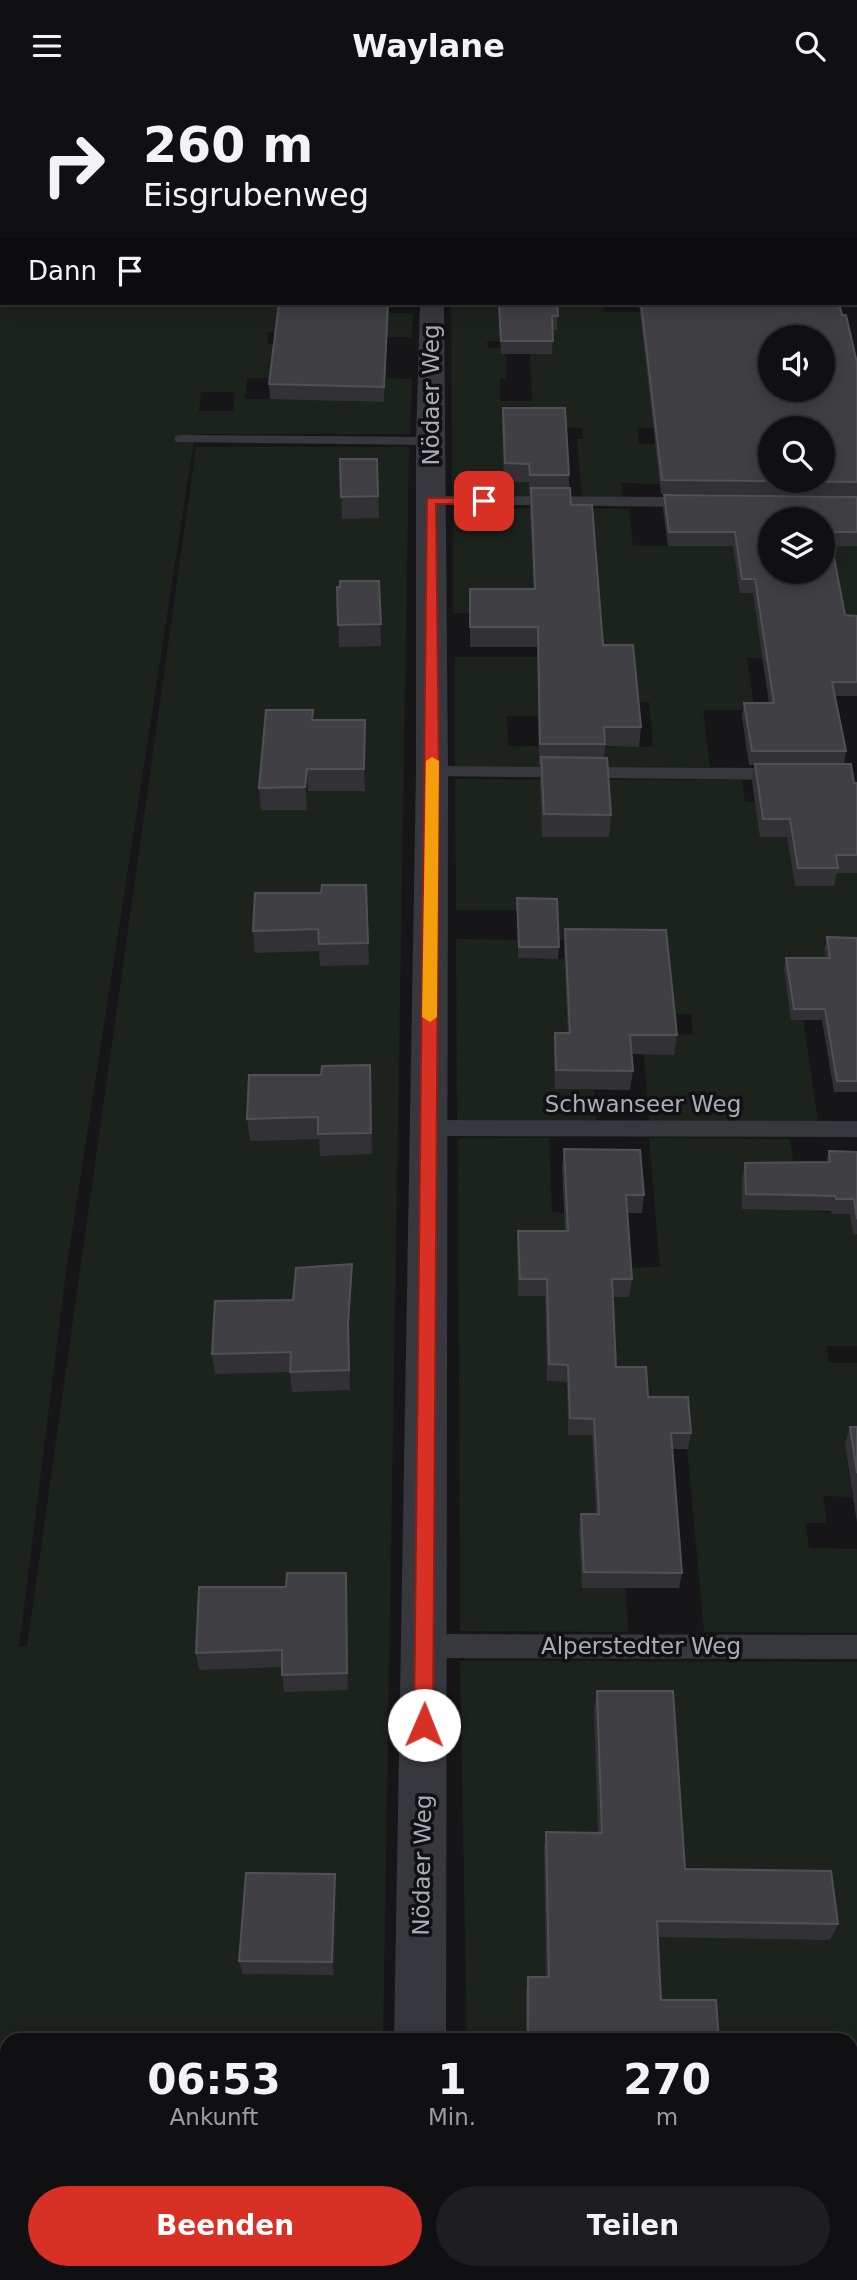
<!DOCTYPE html>
<html lang="de">
<head>
<meta charset="utf-8">
<style>
  :root { --surface:#101012; --page:#1e1e20; --text:#f1f3f6; --muted:#9c9d9f; --line:#303032; --accent:#d93025 }
  body { margin:0; font-family:"DejaVu Sans",sans-serif; background:var(--page); color:var(--text); height:100vh; display:flex; flex-direction:column; font-size:26px; white-space:nowrap }
  * { box-sizing:border-box; margin:0 }
  p { font-size:23px; color:var(--muted) }
  .icon { flex:none; width:38px; height:38px; fill:none; stroke:currentColor; stroke-width:2; stroke-linecap:round; stroke-linejoin:round }
  .map { position:relative; flex:1; overflow:hidden }
  .details { position:absolute; left:0px; top:1942px; width:858px; height:247px; display:flex; flex-direction:column; background:var(--surface); border-radius:21px 21px 0 0; box-shadow:0 4px 18px #0003,0 0 0 2px var(--line) }
  .details>* { flex:none }
  .banner { position:absolute; left:0px; top:0px; width:858px; height:214px; box-shadow:0 4px 18px #0003,0 0 0 2px var(--line); background:#101012; color:var(--text); overflow:hidden }
  .buttons { position:absolute; left:758px; top:234px; display:grid; gap:14px }
  .buttons a { display:grid; place-items:center; width:77px; height:77px; border-radius:50%; background:var(--surface); box-shadow:0 4px 18px #0003,0 0 0 2px var(--line); font-size:35px }
  .pin { position:absolute; display:grid; place-items:center; width:60px; height:60px; color:#fff; margin:-30px; border-radius:14px; box-shadow:0 4px 10px #0006 }
  .me { position:absolute; width:77px; margin:-38px; rotate:1deg; stroke-linejoin:round; filter:drop-shadow(0 0 5px #0008) }
  .turn { display:flex; align-items:center; gap:24px; height:147px; padding:0 28px; font-size:32px }
  .turn .icon { width:91px; height:91px; stroke-width:2.5 }
  .turn b { display:block; font-size:49px; line-height:60px }
  .then { display:flex; align-items:center; height:66px; padding:0 28px; background:#0003; gap:14px; font-size:26px }
  .eta { display:flex; justify-content:space-evenly; align-items:center; height:119px; text-align:center }
  .eta b { font-size:42px; font-weight:700; line-height:49px }
  .button { display:flex; gap:14px; margin-top:auto; padding:14px 28px }
  .button a { flex:1; height:80px; border-radius:42px; background:var(--accent); color:#fff; font-size:28px; font-weight:700; line-height:80px; text-align:center }
  .button a+a { background:var(--page); color:var(--text) }
  header { display:flex; justify-content:space-between; align-items:center; height:91px; padding:0 28px; background:var(--surface); font-size:32px; font-weight:700 }
  .map>svg:first-child { display:block }
</style>
</head>
<body>
<header><svg class="icon" aria-label="menu" viewBox="0 0 24 24"><path d="M4 6h16M4 12h16M4 18h16"/></svg>Waylane<svg class="icon" aria-label="search" viewBox="0 0 24 24"><circle cx="10" cy="10" r="6"/><path d="M15 15l6 6"/></svg></header>
<div class="map">
<svg width="857" height="2189" viewBox="0 0 857 2189">
  <rect width="100%" height="100%" fill="#161618"/>
  <g fill="#1c231d" fill-rule="evenodd">
    <path d="M0 0H416L2 2V212H298L287 241H268L267 253H294L291 287H247L245 308H307L348 299V311H384L386 287 412 288 410 343H195L66 1180 19 1556H27L196 356H409L383 1949 7 1950V2182H379V2189H0ZM201 301H235L233 320H199Z"/>
    <path d="M451 212H603L604 221H641L770 299H822L839 270 809 338H770V390H773L776 409H762L759 395 734 338 637 337 639 353H665L662 393 621 392 622 408H582L577 348H583L582 337 554 336 534 343 533 315H507L509 370 504 391H536L538 408 452 407ZM499 221 530 263 532 310H500V288H507L506 257H488L487 250H501Z"/>
    <polygon points="388,222 413,222 412,246 387,246"/>
    <path d="M453 417 629 418 633 455H698L768 418 736 477 835 503 823 443 857 455V539L794 568 747 567 755 619H703L710 676 455 675V566H544V551L469 522H453ZM531 434H594L597 465 592 466ZM635 611H649L653 656 508 655 507 625H538Z"/>
    <polygon points="455,688 742,689 745,710 755,711 787,746 795,795 832,782 857,782 857,858 843,850 823,850 828,878 802,920 818,1031 649,1030 644,963 674,963 672,944 693,943 691,923 657,923 569,961 555,998 594,999 596,1030 457,1029 456,848 518,849 519,867 586,868 585,849 557,849 556,819 456,819"/>
    <polygon points="458,1047 549,1047 552,1121 565,1122 566,1158 519,1205 629,1206 627,1177 660,1176 649,1047 790,1048 800,1119 850,1123 853,1143 857,1143 857,1255 826,1255 829,1272 857,1272 857,1353 845,1353 852,1406 823,1405 827,1432 806,1432 809,1457 857,1458 857,1542 704,1541 684,1323 547,1270 547,1290 567,1291 568,1344 592,1344 597,1439 582,1497 626,1497 628,1541 460,1540"/>
    <polygon points="460,1570 857,1571 857,2189 471,2189 471,2182 850,2182 850,1950 467,1949"/>
  </g>
  <g fill="none" stroke-linecap="round" stroke-linejoin="round">
    <g fill="#37383d" fill-rule="evenodd">
      <rect x="856" y="200" width="1" height="8"/>
      <polygon points="181,344 430,346 437,350 430,354 176,351 174,348 176,345"/>
      <polygon points="431,405 690,406 698,411 690,416 426,413 423,410"/>
      <polygon points="432,675 781,677 790,683 781,689 426,685 423,681"/>
      <polygon points="429,1029 857,1030 857,1046 429,1045 422,1043 419,1037 422,1031"/>
      <polygon points="425,1543 857,1544 857,1568 425,1567 416,1563 413,1555 416,1547"/>
    </g>
    <g fill="#37383d" fill-rule="evenodd">
      <rect x="424" y="0" width="22" height="2"/>
      <polygon points="420,212 444,212 448,681 446,1950 394,1950 416,681 416,350"/>
      <rect x="388" y="2182" width="56" height="7"/>
    </g>
  </g>
  <g fill="#323236">
    <rect x="856" y="28" width="1" height="130"/>
    <polygon points="389,212 384,311 270,308 269,293"/>
    <polygon points="498,212 557,212 557,239 553,239 552,263 501,263"/>
    <polygon points="639,212 839,212 857,272 857,405 661,403"/>
    <polygon points="503,317 569,384 569,397 571,414 603,554 641,636 639,656 605,655 604,667 611,724 609,746 542,746 540,689 541,673 539,673 537,556 470,556 470,498 534,498 530,417 530,403 529,403 529,391 504,391 502,336"/>
    <polygon points="340,368 377,368 379,427 342,428"/>
    <polygon points="664,404 857,406 857,455 832,455 845,524 857,525 857,605 835,605 846,660 844,673 854,692 857,692 857,782 837,782 834,795 795,795 787,746 760,746 752,691 754,674 749,674 742,626 744,612 769,612 753,502 740,502 733,455 668,455 663,418"/>
    <polygon points="379,490 381,555 339,556 337,496"/>
    <polygon points="313,629 365,629 365,700 308,700 307,719 261,719 259,697"/>
    <polygon points="366,794 369,874 320,875 319,860 255,862 253,840 321,802"/>
    <polygon points="517,807 559,856 558,868 518,867"/>
    <polygon points="565,838 677,944 674,964 631,963 633,980 630,999 555,998 554,961 555,942 568,942 564,858"/>
    <polygon points="827,846 857,847 857,1001 834,1001 822,929 791,929 784,878 786,867 826,867 824,858"/>
    <polygon points="370,974 372,1063 320,1065 319,1048 250,1050 247,1028 321,984"/>
    <polygon points="564,1058 644,1104 642,1122 627,1122 632,1188 629,1206 613,1206 616,1276 648,1306 691,1342 688,1358 672,1358 682,1482 679,1497 582,1497 579,1439 581,1423 596,1423 592,1344 568,1344 567,1291 547,1290 545,1205 518,1205 517,1157 518,1140 565,1140 562,1077"/>
    <polygon points="829,1060 857,1061 857,1143 853,1143 850,1123 832,1123 831,1120 742,1118 742,1088 745,1072 826,1071"/>
    <polygon points="353,1193 349,1253 350,1299 292,1301 290,1281 215,1283 212,1263 293,1209"/>
    <polygon points="850,1336 857,1336 857,1432 845,1353"/>
    <polygon points="346,1482 347,1500 348,1599 284,1601 282,1576 199,1579 196,1562 286,1496"/>
    <polygon points="597,1600 685,1778 838,1833 830,1849 658,1846 661,1909 719,1950 526,1950 526,1901 528,1886 546,1886 544,1758 546,1741 598,1742 594,1618"/>
    <polygon points="337,1798 334,1884 243,1883 239,1870"/>
  </g>
  <g fill="#212124">
    <polygon points="388,212 389,212 384,311 384,296"/>
    <polygon points="365,629 366,651 365,700 364,678"/>
    <polygon points="307,678 308,700 307,719 305,696"/>
    <polygon points="352,1173 353,1193 349,1253 350,1299 348,1232"/>
    <polygon points="346,1482 347,1500 348,1599 347,1582"/>
    <polygon points="335,1783 337,1798 334,1884 332,1871"/>
  </g>
  <g fill="#3f3f44" stroke="#4f5156" stroke-width="2" fill-rule="evenodd">
    <rect x="341" y="0" width="54" height="2"/>
    <polygon points="490,0 857,0 857,13 856,14 856,2 490,2"/>
    <rect x="856" y="28" width="1" height="116"/>
    <polygon points="279,212 388,212 384,296 269,293"/>
    <polygon points="499,212 557,212 558,225 552,225 553,250 501,250"/>
    <path d="M641 212H839L842 224H846L857 272V391L662 389ZM770 247H822V299H770ZM770 338H822V390H770Z"/>
    <polygon points="503,317 565,317 569,384 530,384 529,373 505,372"/>
    <polygon points="340,368 377,368 378,405 341,406"/>
    <polygon points="531,397 570,397 571,414 592,414 603,554 633,554 641,636 604,636 605,653 540,653 538,536 470,536 470,498 535,498"/>
    <path d="M664 404 857 406V441H829L845 524 857 525V591H832L846 660H752L744 612H774L755 488H742L735 441H669ZM770 429H822V481H770Z"/>
    <polygon points="340,490 379,490 381,533 338,534 337,496 340,496"/>
    <polygon points="266,619 313,619 312,629 365,629 364,678 307,678 305,696 259,697"/>
    <polygon points="541,666 607,667 611,724 544,723"/>
    <polygon points="755,673 851,673 854,692 857,692 857,764 836,764 838,777 798,777 790,728 763,728"/>
    <polygon points="322,794 366,794 368,852 319,853 318,838 253,840 255,802 321,802"/>
    <polygon points="517,807 557,808 559,856 519,856"/>
    <polygon points="565,838 666,839 677,944 630,944 633,980 556,979 555,942 570,942"/>
    <polygon points="827,846 857,847 857,990 837,990 825,918 794,918 786,867 830,867"/>
    <polygon points="370,974 371,1042 318,1043 318,1026 247,1028 249,984 321,984 322,975"/>
    <polygon points="564,1058 640,1059 644,1104 626,1104 632,1188 612,1188 616,1276 646,1276 648,1306 688,1306 691,1342 671,1342 682,1482 584,1481 581,1423 599,1423 594,1328 570,1327 568,1274 549,1273 547,1188 520,1188 518,1140 568,1140"/>
    <polygon points="829,1060 857,1061 857,1128 854,1108 836,1108 835,1105 746,1103 745,1072 830,1071"/>
    <polygon points="352,1173 348,1232 349,1279 290,1281 291,1261 212,1263 215,1210 293,1209 296,1177"/>
    <polygon points="850,1336 857,1336 857,1382"/>
    <polygon points="287,1482 346,1482 347,1582 282,1584 282,1559 196,1562 199,1496 286,1496"/>
    <polygon points="597,1600 673,1600 685,1778 831,1780 838,1833 657,1830 661,1909 716,1909 719,1950 528,1950 528,1886 549,1886 546,1741 602,1742"/>
    <polygon points="246,1782 335,1783 332,1871 239,1870"/>
  </g>
  <polygon fill="#d93025" stroke="#8d1f18" stroke-width="2" points="427,407 484,407 490,410 484,413 436,413 439,681 433,1634 431,1641 424,1643 417,1641 414,1634"/>
  <polygon fill="#f59e0b" points="432,666 439,670 437,926 430,931 422,926 426,670"/>
  <g text-anchor="middle" dominant-baseline="central" stroke-width="7" stroke-linejoin="round" paint-order="stroke">
    <g font-size="23" fill="#a8adb8" stroke="#111113">
      <text transform="translate(431 304) rotate(-90)">Nödaer Weg</text>
      <text x="643" y="1013">Schwanseer Weg</text>
      <text x="641" y="1555">Alperstedter Weg</text>
      <text transform="translate(422 1774) rotate(-89)">Nödaer Weg</text>
    </g>
  </g>
</svg>
<div class="buttons">
<a><svg class="icon" aria-label="sound" viewBox="0 0 24 24"><path d="M4 9h4l5-4v14l-5-4H4zM17 9q2 3 0 6"/></svg></a>
<a><svg class="icon" aria-label="search" viewBox="0 0 24 24"><circle cx="10" cy="10" r="6"/><path d="M15 15l6 6"/></svg></a>
<a><svg class="icon" aria-label="layers" viewBox="0 0 24 24"><path d="M12 4l9 5-9 5-9-5zM3 14l9 5 9-5"/></svg></a>
</div>
<div class="pin" style="left:484px;top:410px;background:#d93025"><svg class="icon" aria-label="arrive" viewBox="0 0 24 24"><path d="M6 21V4h12l-3 4 3 4H6"/></svg></div>
<svg class="me" style="left:424px;top:1634px" viewBox="-20 -20 40 40"><circle r="19" fill="#fff"/><path d="M0-13L10 11 0 6-10 11z" fill="#d93025"/></svg>
<div class="banner">
<div class="turn"><svg class="icon" aria-label="right" viewBox="0 0 24 24"><path d="M7 20v-9h11M14 6l5 5-5 5"/></svg><div><b>260 m</b>Eisgrubenweg</div></div>
<div class="then">Dann<svg class="icon" aria-label="arrive" viewBox="0 0 24 24"><path d="M6 21V4h12l-3 4 3 4H6"/></svg></div>
</div>
<section class="details">
<div class="eta">
<div><b>06:53</b><p>Ankunft</p></div>
<div><b>1</b><p>Min.</p></div>
<div><b>270</b><p>m</p></div>
</div>
<div class="button"><a>Beenden</a><a>Teilen</a></div>
</section>
</div>
</body>
</html>
